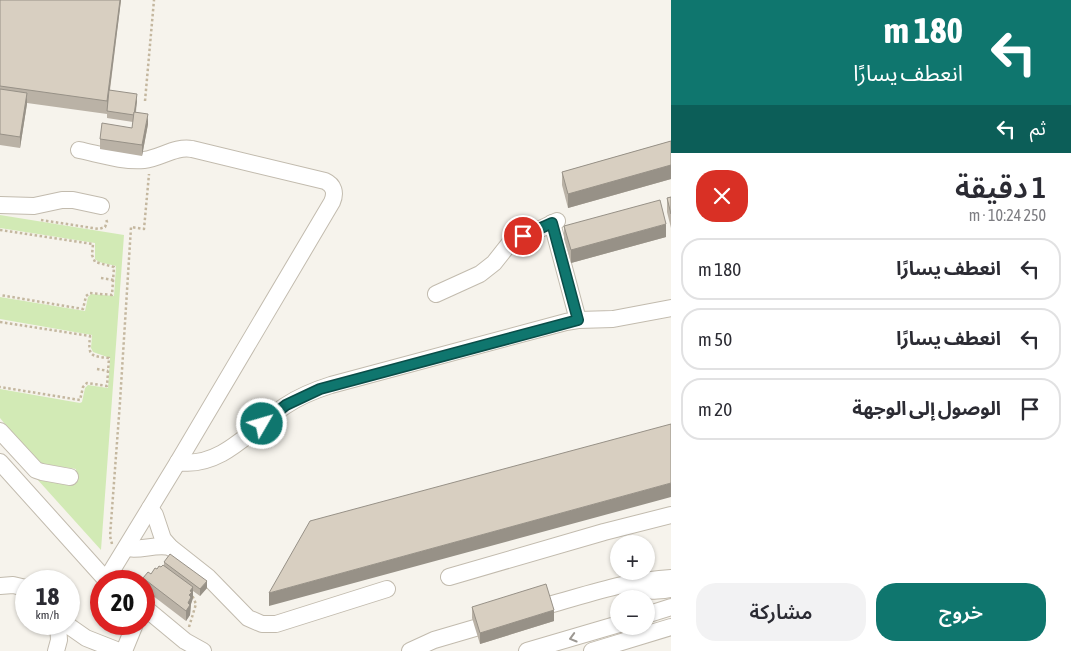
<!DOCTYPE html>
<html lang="ar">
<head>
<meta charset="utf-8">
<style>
  :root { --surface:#fff; --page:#f2f2f3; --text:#2b2b33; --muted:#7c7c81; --line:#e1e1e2; --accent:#0f766e }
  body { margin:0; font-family:"Asap Condensed","Noto Sans Arabic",sans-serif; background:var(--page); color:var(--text); direction:rtl; height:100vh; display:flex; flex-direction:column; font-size:19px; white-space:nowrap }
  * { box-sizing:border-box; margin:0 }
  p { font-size:16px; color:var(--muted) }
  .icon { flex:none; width:28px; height:28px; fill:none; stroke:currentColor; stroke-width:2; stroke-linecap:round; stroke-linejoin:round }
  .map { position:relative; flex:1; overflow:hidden; direction:ltr }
  .sheet { display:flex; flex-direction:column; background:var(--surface); width:400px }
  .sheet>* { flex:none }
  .banner { background:#0f766e; color:#fff; overflow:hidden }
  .buttons { position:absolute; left:610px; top:535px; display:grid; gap:10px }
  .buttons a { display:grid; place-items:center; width:45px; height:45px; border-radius:50%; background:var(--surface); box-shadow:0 1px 4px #0004; font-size:25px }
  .speed { position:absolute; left:15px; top:570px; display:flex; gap:10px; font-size:25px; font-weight:700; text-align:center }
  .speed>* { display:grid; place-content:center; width:65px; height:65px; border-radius:50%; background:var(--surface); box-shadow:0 1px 4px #0004; line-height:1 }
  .speed small { font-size:12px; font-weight:400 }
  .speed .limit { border:8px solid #d22; background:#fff; color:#111 }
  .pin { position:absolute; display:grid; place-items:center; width:42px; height:42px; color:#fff; margin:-21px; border:2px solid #fff; border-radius:50%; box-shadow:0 1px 5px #0007 }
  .me { position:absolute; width:55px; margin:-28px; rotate:52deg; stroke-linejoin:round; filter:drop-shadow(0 0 4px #0008) }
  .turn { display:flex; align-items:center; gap:18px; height:105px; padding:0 25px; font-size:22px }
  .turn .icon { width:65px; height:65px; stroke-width:2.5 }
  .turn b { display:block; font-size:35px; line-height:42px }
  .then { display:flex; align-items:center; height:48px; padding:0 25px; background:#0003; gap:10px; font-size:19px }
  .round { display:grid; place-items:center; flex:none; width:52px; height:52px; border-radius:20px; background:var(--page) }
  .head { display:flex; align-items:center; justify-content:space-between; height:85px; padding:0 25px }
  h1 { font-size:30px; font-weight:600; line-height:38px }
  .primary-button { display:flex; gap:10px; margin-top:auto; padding:10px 25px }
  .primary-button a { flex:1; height:58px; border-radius:20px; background:var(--accent); color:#fff; font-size:20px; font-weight:600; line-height:58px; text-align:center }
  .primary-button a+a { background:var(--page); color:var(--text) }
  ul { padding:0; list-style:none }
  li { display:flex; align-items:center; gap:15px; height:62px; margin:0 10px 8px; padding:0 15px; border:2px solid var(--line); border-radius:20px }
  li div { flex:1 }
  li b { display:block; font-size:19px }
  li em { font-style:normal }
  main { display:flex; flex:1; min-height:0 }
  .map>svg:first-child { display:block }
</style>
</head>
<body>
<main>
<section class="sheet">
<div class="banner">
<div class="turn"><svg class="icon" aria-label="left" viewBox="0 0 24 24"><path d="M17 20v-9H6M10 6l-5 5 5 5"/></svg><div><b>180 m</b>انعطف يسارًا</div></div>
<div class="then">ثم<svg class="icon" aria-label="left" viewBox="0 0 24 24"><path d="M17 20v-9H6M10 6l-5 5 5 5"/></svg></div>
</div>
<div class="head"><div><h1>1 دقيقة</h1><p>250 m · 10:24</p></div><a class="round" style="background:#d93025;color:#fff"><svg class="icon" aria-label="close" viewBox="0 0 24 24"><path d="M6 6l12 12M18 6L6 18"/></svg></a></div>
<ul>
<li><svg class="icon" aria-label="left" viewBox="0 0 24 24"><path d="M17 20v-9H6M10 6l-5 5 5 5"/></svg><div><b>انعطف يسارًا</b></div><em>180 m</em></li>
<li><svg class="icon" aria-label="left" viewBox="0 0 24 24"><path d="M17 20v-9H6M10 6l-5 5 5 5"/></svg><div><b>انعطف يسارًا</b></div><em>50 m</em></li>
<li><svg class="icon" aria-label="arrive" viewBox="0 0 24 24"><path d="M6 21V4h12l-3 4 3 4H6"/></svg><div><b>الوصول إلى الوجهة</b></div><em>20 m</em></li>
</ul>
<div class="primary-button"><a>خروج</a><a>مشاركة</a></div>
</section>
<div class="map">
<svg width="671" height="651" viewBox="0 0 671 651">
  <rect width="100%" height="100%" fill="#f6f3ec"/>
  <polygon fill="#d2eab5" points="0,215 124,235 101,550 37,479 74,485 76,469 37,463 0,418 0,389 80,403 82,402 85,388 88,385 108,388 110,358 93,352 91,348 92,335 0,319 0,297 85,311 88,297 91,294 114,296 116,266 99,262 95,259 95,243 0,228"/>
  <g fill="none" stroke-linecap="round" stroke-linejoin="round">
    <g stroke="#c2bbae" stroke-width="18">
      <g id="minor">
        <path d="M79 150C99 154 123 162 144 160 161 158 175 146 192 149L325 181C334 185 336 193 332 202L178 462 106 580"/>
        <polyline points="0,205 34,206 62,200 73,200 101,206"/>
        <polyline points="552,223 578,320"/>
        <polyline points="436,294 480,274 494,263 509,244 557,221"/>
        <polyline points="0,431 36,470 42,472 70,477"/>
        <polyline points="0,462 107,581"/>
        <path d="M178 462C222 469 253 427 285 406 300 396 315 390 331 385L566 322 578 320 613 319 671 308"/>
        <polyline points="150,508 155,515 163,539 170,547 208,577 248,618 262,624 276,624 387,589"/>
        <path d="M126 548C141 551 154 544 170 547"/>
        <polyline points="449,577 604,532 671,515"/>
        <path d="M638 582C646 594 658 591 671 589"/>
        <polyline points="0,586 13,585 26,588"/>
        <path d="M549 605C589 594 629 580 671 578"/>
        <polyline points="144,607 185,641 203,651"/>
        <polyline points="646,615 671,607"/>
        <polyline points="66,624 86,638 119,651"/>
        <polyline points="56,651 59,640 58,624"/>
        <polyline points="124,651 135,624"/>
        <polyline points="410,651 434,640 475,628"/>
        <polyline points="527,651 619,624"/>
        <polyline points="592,651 671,627"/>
      </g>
    </g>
    <g stroke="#c4b79f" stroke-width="2.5" stroke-dasharray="2.5 2.5" stroke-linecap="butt">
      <polyline points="145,101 154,0"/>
      <polyline points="41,220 99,229 105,227 107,222 106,219"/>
      <polyline points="0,230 93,244 92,255 95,262 114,267 112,295 90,293 86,296 83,309 0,295"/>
      <polyline points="101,278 114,280"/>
      <path d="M0 322 90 336C88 356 90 356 109 358L107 386 87 383 83 387 80 400 0 387"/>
      <polyline points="97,369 108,371"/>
      <polyline points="112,544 110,536 120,402 131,227 144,229 149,174"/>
      <polyline points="189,627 196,604 192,595"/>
    </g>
    <use href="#minor" stroke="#fff" stroke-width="16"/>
  </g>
  <g fill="#bab2a6">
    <polygon points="0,0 121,0 110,90 137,101 136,112 148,124 142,156 100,149 100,139 132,128 133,122 107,118 107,114 27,103 20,148 0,145"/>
    <polygon points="671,141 671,179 568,208 562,185 562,172"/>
    <polygon points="671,197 671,228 667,212 667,198"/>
    <polygon points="564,226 666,237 571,263 564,239"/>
    <polygon points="164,562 207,588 200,596 193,591 193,598 191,604 190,615 186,621 144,589 143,578 151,574 157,569 164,565"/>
    <polygon points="472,607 554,621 480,644 472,618"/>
  </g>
  <g fill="#979187">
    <polygon points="120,0 121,0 107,111 107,101"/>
    <polygon points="27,93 27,104 20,148 20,137"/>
    <polygon points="137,94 137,101 134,122 134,115"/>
    <polygon points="148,114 148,124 142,156 142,145"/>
    <polygon points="671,165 671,179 568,208 568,194"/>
    <polygon points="666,224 666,237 571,263 571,250"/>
    <polygon points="671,483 671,497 269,606 269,593"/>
    <polygon points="207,581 207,588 200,596 200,589"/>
    <polygon points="193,587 193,598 191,604 190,615 186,621 186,611 190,591"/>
    <polygon points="554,610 554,621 480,644 480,633"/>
  </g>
  <g fill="#d8cfc1" stroke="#979187">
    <polygon points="0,0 120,0 107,101 0,86"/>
    <polygon points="0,89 27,93 20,137 0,134"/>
    <polygon points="109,90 137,94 134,115 107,111"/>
    <polygon points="134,112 148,114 142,145 100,139 102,123 132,128"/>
    <polygon points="671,141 671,165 568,194 562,172"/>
    <polygon points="671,197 671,214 667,198"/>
    <polygon points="660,200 666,224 571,250 564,226"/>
    <polygon points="671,424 671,483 269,593 310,521"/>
    <polygon points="170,554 207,581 200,589 164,562"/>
    <polygon points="163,565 193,587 190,591 192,592 189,595 191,597 188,603 190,605 186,611 143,578 148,572 151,574 155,568 157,569 159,566 161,567"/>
    <polygon points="546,584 554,610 480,633 472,607"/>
  </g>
  <defs><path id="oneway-chevron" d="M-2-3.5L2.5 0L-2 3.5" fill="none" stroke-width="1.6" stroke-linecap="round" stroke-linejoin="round" transform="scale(1.25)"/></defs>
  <use stroke="#9c9892" href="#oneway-chevron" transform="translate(573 638) rotate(164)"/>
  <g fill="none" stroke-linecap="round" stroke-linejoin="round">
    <g stroke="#0a4d48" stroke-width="12">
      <polyline id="route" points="262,424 286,405 320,389 578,320 552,223 523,236"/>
    </g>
    <use href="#route" stroke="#0f766e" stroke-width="9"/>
  </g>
</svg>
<div class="buttons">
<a>+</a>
<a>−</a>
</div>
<div class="speed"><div>18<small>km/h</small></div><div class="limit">20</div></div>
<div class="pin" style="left:523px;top:236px;background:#d93025"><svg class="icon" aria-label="arrive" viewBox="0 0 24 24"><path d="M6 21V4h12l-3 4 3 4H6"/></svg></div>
<svg class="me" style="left:262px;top:424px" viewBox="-20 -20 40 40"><circle r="17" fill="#0f766e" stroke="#fff" stroke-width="3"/><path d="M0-11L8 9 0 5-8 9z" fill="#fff"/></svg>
</div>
</main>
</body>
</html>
